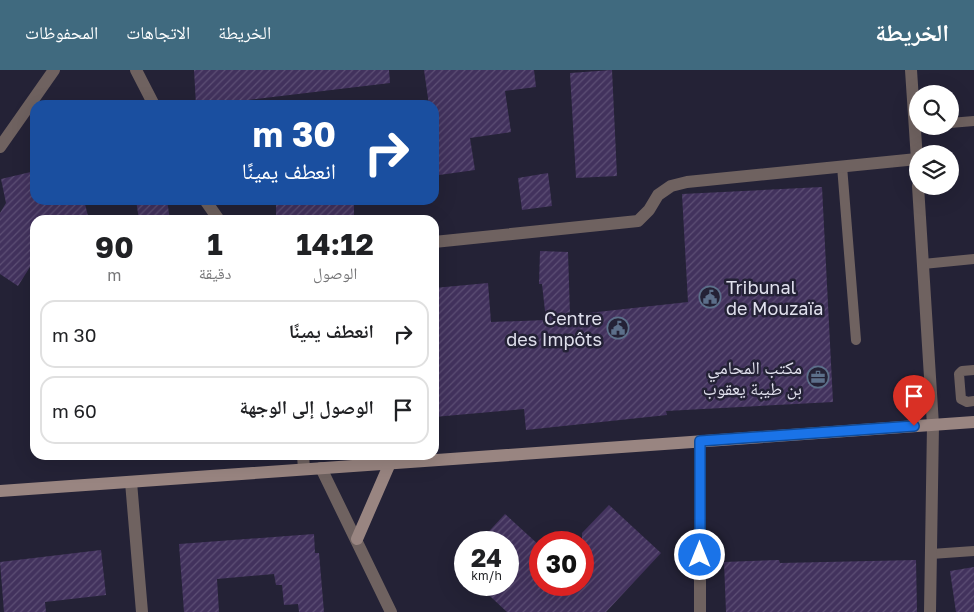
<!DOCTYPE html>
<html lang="ar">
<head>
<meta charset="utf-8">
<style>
  :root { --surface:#fff; --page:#f2f2f2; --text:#202124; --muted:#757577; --line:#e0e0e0; --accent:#406a7f }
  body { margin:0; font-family:"Golos Text","Noto Naskh Arabic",sans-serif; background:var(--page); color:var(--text); direction:rtl; height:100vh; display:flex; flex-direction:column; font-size:19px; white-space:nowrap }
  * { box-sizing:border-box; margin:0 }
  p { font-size:16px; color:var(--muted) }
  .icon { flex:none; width:28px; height:28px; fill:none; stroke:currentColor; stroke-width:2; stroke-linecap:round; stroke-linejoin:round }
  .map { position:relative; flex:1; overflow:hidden; direction:ltr }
  .side { position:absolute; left:30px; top:145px; width:409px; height:245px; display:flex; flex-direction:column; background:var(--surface); border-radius:15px; box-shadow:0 5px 20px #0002; direction:rtl }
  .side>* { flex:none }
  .top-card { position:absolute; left:30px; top:30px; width:409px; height:105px; border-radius:15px; box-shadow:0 5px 20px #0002; direction:rtl; background:#1a4fa0; color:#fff; overflow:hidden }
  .buttons { position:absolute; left:909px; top:15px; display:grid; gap:10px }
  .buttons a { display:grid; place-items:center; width:50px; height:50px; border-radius:50%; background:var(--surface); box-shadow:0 5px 20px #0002; font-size:25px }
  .speed { position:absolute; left:454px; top:461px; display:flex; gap:10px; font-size:25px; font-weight:700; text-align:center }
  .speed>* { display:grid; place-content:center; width:65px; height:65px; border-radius:50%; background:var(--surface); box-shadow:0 5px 20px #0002; line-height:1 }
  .speed small { font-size:12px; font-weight:400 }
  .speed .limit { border:8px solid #d22; background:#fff; color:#111 }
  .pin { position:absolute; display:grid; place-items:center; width:42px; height:42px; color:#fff; margin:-51px -21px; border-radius:50% 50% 50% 0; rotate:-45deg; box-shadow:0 0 5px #0007 }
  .pin .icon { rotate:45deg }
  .me { position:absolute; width:55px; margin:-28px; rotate:0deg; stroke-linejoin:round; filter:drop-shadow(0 0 4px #0008) }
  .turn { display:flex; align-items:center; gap:18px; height:105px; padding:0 20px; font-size:22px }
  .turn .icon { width:65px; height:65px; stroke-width:2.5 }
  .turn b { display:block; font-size:35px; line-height:42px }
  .eta { display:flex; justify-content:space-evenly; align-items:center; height:85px; text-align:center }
  .eta b { font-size:30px; font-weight:700; line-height:35px }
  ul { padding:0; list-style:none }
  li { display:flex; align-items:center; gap:15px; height:68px; margin:0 10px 8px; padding:0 10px; border:2px solid var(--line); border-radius:15px }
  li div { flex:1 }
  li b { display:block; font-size:19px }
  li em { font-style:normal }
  header { display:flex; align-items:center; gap:30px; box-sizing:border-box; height:70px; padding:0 25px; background:var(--accent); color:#fff }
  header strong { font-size:24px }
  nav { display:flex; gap:28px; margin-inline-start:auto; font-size:18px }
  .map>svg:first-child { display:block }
</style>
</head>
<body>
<header>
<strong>الخريطة</strong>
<nav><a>الخريطة</a><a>الاتجاهات</a><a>المحفوظات</a></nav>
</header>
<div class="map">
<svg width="974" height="542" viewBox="0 0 974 542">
  <defs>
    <pattern id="building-hatch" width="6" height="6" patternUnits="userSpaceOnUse" patternTransform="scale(1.25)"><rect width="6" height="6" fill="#42325d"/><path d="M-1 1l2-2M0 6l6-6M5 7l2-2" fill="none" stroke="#5d4f75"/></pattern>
  </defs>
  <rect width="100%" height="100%" fill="#242236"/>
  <g fill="url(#building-hatch)">
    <polygon points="194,0 389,0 390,13 214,34 214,35 196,35"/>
    <polygon points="424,0 534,0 536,17 505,21 511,62 470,68 475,100 439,105 434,67 434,35 429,35"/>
    <polygon points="612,0 617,106 576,108 570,3"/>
    <polygon points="35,101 35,130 84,130 89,150 35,150 35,189 18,216 0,204 0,143 6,133 1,109"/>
    <polygon points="548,103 552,136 522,140 518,108"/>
    <polygon points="822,117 833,332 666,341 667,345 526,360 524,339 434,347 434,218 488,213 491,252 546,250 542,214 539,214 540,181 568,182 570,245 688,232 682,124"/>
    <polygon points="136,130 167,130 170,150 139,150"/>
    <rect x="276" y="130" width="78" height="20"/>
    <polygon points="609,435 661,483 606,542 507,542 478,515 508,515 508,472 479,472 505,444 540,476 540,515 582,515 582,463"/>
    <polygon points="314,464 315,483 319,483 324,542 299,542 298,534 284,535 282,515 276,515 274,504 217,509 219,542 184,542 179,474"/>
    <polygon points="101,480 106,525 45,532 46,542 4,542 0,492"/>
    <polygon points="779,490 780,493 916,490 917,542 726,542 724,492"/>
    <polygon points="974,497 974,542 956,542 950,501"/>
  </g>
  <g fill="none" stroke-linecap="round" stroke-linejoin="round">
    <g stroke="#6f6260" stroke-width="10">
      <polyline points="950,53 974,51"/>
      <polyline points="842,96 856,270"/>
      <polyline points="923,194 974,189"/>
      <polyline points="974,300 962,301 959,304 961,329 967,332 974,331"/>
      <polyline points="931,484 974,481"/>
    </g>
    <g stroke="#6f6260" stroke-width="12">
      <polyline points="136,0 154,35"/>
      <polyline points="911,0 918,105"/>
      <polyline points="0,77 54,0"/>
      <polyline points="918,116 933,355 930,542"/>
      <polyline points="205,130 219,150"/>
      <polyline points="434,172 638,151 649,140 658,125 671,116 687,112 917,89"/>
      <polyline points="700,371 700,542"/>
      <polyline points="303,385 304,399"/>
      <polyline points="321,398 391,542"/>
      <polyline points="131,412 142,542"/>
    </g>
    <g stroke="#998581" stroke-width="12">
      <polyline points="0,421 974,352"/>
      <polyline points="357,469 390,393"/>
    </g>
  </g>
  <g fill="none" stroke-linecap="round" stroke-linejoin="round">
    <g stroke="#114b97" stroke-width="12">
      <polyline id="route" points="700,485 700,371 914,356"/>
    </g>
    <use href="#route" stroke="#1a73e8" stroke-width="9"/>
  </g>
  <defs>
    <g id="civic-ring" transform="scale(1.125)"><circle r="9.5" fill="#242236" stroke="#5c6f8a" stroke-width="1.5"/><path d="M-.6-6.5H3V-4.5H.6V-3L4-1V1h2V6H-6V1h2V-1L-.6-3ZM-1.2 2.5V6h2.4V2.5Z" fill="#5c6f8a"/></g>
    <g id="office-ring" transform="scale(1.125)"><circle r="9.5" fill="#242236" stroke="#5c6f8a" stroke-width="1.5"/><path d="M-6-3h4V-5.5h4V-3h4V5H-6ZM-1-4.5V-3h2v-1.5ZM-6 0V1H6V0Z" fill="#5c6f8a"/></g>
  </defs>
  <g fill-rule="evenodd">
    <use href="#civic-ring" x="710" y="227"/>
    <use href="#civic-ring" x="618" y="258"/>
    <use href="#office-ring" x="818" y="307"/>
  </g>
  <g text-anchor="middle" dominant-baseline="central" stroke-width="5" stroke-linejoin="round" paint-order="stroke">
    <g font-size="18" fill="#e0e0ed" stroke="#242236" text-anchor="end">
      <text x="726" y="217" text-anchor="start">Tribunal<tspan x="726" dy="21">de Mouzaïa</tspan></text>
      <text x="602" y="248">Centre<tspan x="602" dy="21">des Impôts</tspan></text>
      <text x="802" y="297">مكتب المحامي<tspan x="802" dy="21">بن طيبة يعقوب</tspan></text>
    </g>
  </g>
</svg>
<div class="buttons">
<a><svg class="icon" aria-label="search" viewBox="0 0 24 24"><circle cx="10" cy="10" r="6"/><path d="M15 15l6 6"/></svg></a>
<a><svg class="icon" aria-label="layers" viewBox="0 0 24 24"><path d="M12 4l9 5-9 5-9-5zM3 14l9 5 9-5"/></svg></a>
</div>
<div class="speed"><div>24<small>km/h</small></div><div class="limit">30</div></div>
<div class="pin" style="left:914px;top:356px;background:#d93025"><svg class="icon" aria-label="arrive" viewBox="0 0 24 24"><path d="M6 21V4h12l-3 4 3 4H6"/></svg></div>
<svg class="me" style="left:700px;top:485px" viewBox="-20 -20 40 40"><circle r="17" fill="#1a73e8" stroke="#fff" stroke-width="3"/><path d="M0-11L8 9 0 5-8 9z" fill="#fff"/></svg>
<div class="top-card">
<div class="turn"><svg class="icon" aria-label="right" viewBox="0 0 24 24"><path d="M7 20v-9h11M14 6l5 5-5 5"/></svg><div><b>30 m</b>انعطف يمينًا</div></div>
</div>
<section class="side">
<div class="eta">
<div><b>14:12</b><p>الوصول</p></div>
<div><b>1</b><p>دقيقة</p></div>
<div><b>90</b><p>m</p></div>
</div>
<ul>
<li><svg class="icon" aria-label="right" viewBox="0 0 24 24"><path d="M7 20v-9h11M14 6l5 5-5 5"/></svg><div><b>انعطف يمينًا</b></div><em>30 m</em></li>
<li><svg class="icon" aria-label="arrive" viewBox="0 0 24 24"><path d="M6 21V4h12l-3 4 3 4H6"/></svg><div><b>الوصول إلى الوجهة</b></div><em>60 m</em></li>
</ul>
</section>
</div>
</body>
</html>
